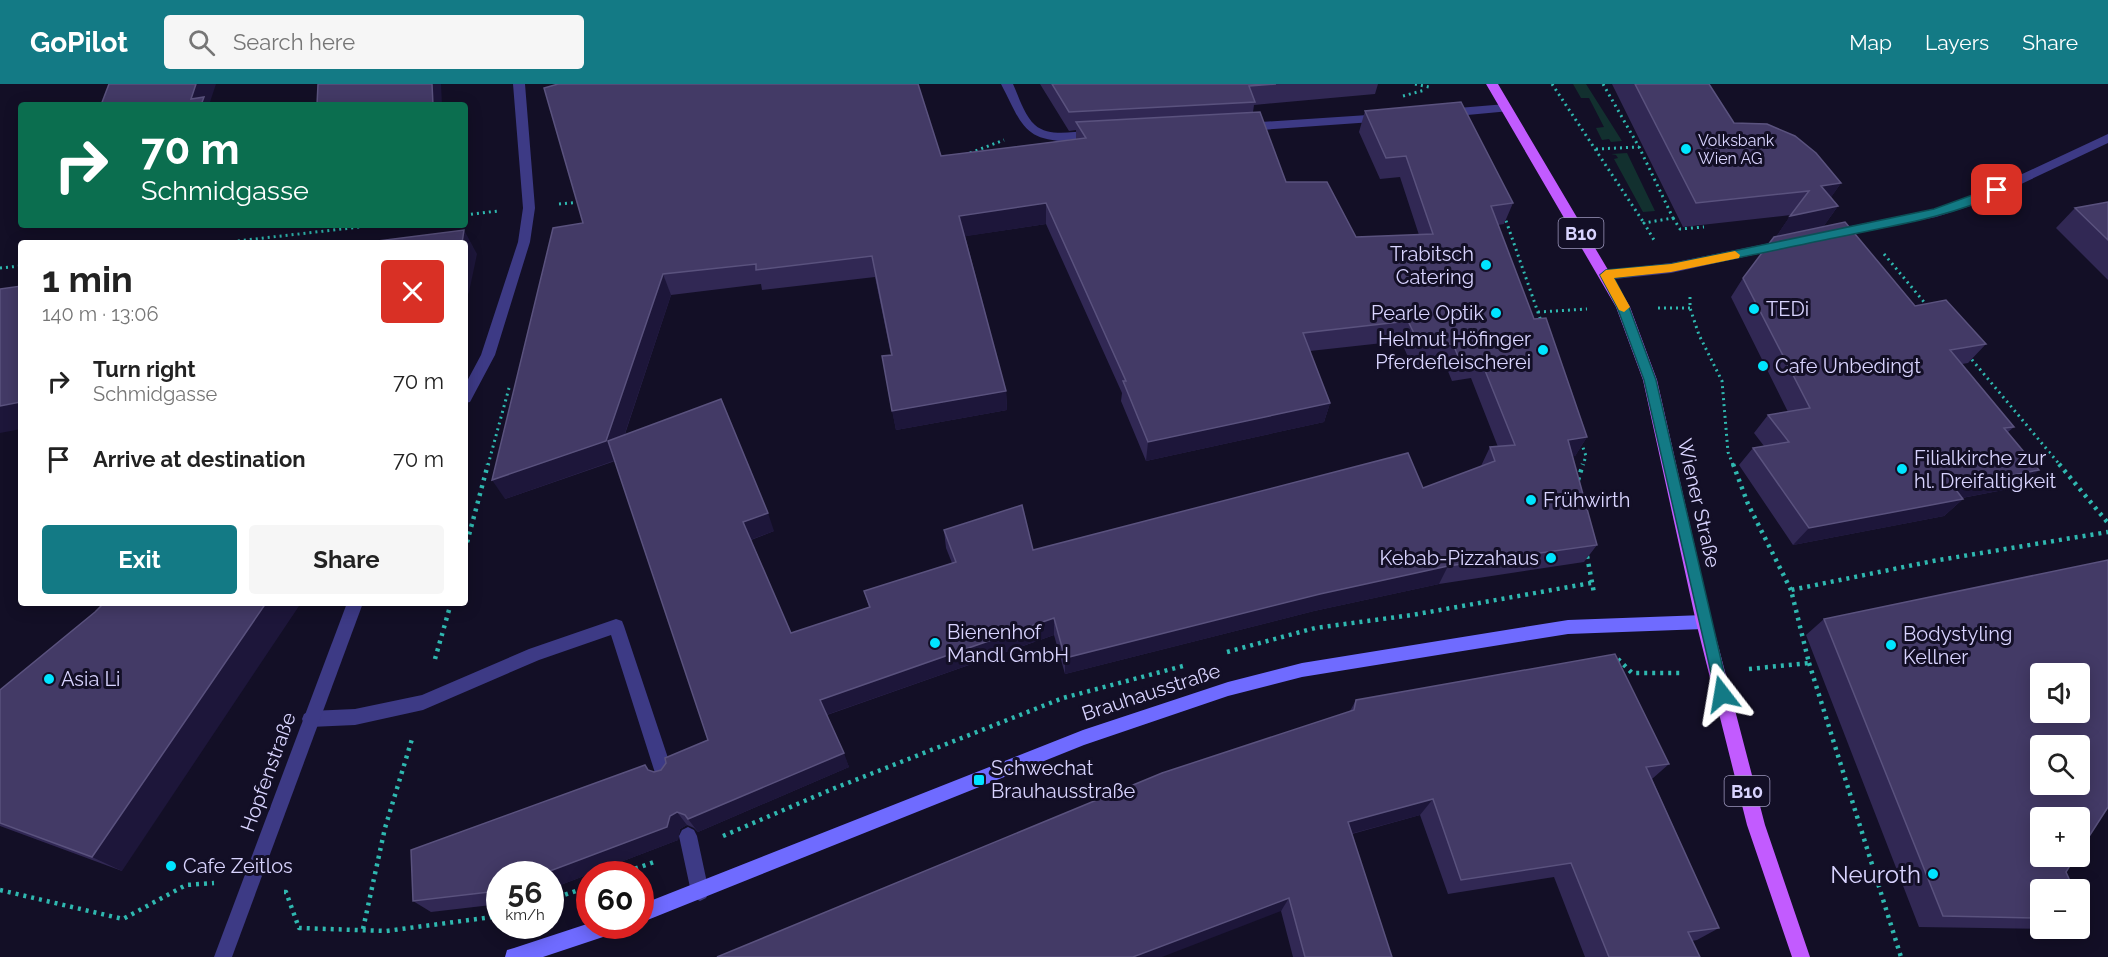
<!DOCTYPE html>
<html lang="en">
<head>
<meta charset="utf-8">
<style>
  :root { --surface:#fff; --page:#f6f6f6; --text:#222; --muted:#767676; --accent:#137a85 }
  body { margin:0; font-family:Raleway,sans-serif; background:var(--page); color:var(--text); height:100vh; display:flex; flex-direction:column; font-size:22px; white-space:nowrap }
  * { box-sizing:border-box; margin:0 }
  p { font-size:20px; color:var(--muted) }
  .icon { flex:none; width:33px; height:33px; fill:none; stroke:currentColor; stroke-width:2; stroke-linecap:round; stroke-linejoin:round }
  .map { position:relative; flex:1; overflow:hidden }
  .details { position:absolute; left:18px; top:156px; width:450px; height:366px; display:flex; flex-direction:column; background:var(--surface); border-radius:6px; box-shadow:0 3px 15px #0003 }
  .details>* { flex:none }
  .banner { position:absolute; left:18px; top:18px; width:450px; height:126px; border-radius:6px; box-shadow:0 3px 15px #0003; background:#0b6e4f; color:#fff; overflow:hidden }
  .fabs { position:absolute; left:2030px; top:579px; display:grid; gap:12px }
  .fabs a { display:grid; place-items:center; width:60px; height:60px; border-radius:6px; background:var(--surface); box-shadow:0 3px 15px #0003; font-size:30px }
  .speed { position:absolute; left:486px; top:777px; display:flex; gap:12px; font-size:30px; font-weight:700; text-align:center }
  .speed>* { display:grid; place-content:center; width:78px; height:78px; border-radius:50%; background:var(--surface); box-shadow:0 3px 15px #0003; line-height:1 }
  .speed small { font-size:15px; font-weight:400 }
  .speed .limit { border:9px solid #d22; background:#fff; color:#111 }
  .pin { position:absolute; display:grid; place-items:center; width:51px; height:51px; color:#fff; margin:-26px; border-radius:12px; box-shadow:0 3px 9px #0006 }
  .me { position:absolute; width:66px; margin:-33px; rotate:346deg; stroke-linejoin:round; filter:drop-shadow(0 0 4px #0008) }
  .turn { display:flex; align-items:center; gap:21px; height:126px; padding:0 24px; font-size:27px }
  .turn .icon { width:78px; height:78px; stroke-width:2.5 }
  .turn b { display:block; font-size:42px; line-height:51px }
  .round { display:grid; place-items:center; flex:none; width:63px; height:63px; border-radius:6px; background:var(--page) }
  .headline { display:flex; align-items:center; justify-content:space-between; height:102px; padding:0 24px }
  h1 { font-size:36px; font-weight:700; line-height:45px }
  .button { display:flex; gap:12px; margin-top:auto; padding:12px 24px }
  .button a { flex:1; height:69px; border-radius:6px; background:var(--accent); color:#fff; font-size:24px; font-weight:700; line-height:69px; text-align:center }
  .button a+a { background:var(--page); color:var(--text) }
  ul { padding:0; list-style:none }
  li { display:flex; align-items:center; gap:18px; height:78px; padding:0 24px }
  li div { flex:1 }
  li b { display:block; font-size:22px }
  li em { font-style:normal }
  header { display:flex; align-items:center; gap:36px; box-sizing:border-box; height:84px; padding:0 30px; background:var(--accent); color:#fff }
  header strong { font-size:28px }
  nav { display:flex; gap:33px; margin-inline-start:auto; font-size:21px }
  .search { width:420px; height:54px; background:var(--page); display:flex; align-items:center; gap:15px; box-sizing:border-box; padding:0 21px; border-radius:6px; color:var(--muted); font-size:22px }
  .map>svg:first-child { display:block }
</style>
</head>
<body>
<header>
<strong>GoPilot</strong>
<div class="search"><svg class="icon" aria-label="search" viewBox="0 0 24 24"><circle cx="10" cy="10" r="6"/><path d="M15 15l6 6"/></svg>Search here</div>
<nav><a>Map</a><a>Layers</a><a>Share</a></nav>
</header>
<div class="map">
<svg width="2108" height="873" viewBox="0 0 2108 873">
  <rect width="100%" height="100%" fill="#130f26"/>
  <g fill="#12302f">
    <polygon points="1573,0 1586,0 1622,57 1611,58 1609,55 1602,56 1596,44 1604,43 1589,14 1581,14"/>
    <polygon points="1627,69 1655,127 1643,128 1614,75 1618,74 1616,71 1611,70"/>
  </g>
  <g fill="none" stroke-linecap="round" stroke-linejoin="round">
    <g stroke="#2fb8b0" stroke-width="3" stroke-dasharray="2 4" stroke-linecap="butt">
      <polyline points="1415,0 1429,3"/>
      <polyline points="1552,0 1644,139"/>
      <polyline points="1603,0 1639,63 1673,134 1644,139 1654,156"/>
      <polyline points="1403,12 1425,6"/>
      <polyline points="1596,65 1639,63"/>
      <polyline points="970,69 1004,56"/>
      <polyline points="559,120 581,118"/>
      <polyline points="465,131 498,127"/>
      <polyline points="1504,131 1541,237"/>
      <polyline points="1673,134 1680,145 1704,143"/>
      <polyline points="220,159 377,141"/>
      <polyline points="1884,170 1929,224"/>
      <polyline points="0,184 21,182"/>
      <polyline points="1690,213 1690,224 1699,251 1722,297 1728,368 1733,381"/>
      <polyline points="1658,224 1690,224"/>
      <polyline points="1538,228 1587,225"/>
      <polyline points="1968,271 2060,381"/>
      <polyline points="1581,358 1586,372 1583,381"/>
      <polyline points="488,381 509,304"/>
    </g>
    <g stroke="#2fb8b0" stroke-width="4.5" stroke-dasharray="3 5" stroke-linecap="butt">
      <polyline points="1733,380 1748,420 1791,506"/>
      <polyline points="2059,380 2108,439"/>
      <polyline points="1578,396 1583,380"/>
      <polyline points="465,466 488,380"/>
      <polyline points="1587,472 1594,509"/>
      <polyline points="1227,568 1315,544 1412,531 1591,499"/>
      <polyline points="435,575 451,519"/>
      <polyline points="1618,575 1632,589 1682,589"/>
      <polyline points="1809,579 1901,873"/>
      <polyline points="1749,585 1809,579 1791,506 1933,477 2108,448"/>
      <polyline points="723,752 830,706 1063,614 1183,582"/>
      <polyline points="620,790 657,777"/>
      <polyline points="0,806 123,835 186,801 214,799"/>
      <polyline points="284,808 286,808 299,844 386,847 500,832"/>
      <polyline points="550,816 590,802"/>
      <polyline points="363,845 385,744 412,655"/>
    </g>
    <g fill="#3d3a85" fill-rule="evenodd">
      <polygon points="616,535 622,537 624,542 674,692 671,698 665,700 659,698 656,692 611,551 539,576 423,626 355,641 310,643 304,640 302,635 304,630 310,627 355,625 422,611 529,565"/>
      <polygon points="688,743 694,746 697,752 709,808 706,814 700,817 694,814 691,808 679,752 682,746"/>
    </g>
    <g fill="#3d3a85" fill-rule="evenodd">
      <polygon points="513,0 525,0 535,124 530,158 495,271 470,318 465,319 465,301 481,271 518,158 523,124"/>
      <path d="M1001 0H1013C1019 13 1024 31 1035 41 1054 58 1090 40 1102 52 1096 58 1084 57 1075 57 1023 59 1022 40 1001 0Z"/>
      <polygon points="1506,20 1510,21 1510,27 1446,33 1440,29 1446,25"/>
      <polygon points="1383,30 1389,34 1387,37 1246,47 1240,43 1246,39"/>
      <polygon points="2108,50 2108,59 1983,118 1936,133 1832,154 1826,150 1832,146 1935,125 1975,112"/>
      <polygon points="1785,156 1791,160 1789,163 1671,189 1606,196 1600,191 1606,186 1671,179"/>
      <polygon points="347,519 363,519 232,873 214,873"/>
    </g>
    <g fill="#6f6bff" fill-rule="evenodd">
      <polygon points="1704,531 1710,533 1712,538 1710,543 1704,545 1568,550 1302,593 1228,612 1084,661 640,839 640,821 1083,646 1228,598 1302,579 1568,536"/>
      <polygon points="590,839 590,842 618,842 616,849 609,851 543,873 505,873 507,866 514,864"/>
    </g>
    <polygon fill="#c25bff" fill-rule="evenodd" points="1486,0 1498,0 1630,223 1657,296 1712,538 1765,741 1810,873 1792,873 1747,741 1696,538 1643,296 1616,223"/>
  </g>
  <g fill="#312854" fill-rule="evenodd">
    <path d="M1040 0H1378L1375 10 1254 21 1253 28 1286 98 1356 153 1419 151 1400 93 1380 95 1359 48 1365 27 1513 119 1504 140 1498 141 1534 235 1587 353 1575 372H1572L1597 461 1584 478 1439 500 1314 527 1065 590 1054 551 827 631 849 683 698 748 694 744 687 741 680 745 678 756 550 805V790H500V820L431 828 413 817 648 686 654 688 661 686 708 656 615 377 505 415 583 139 941 72 1076 55V46L1069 47ZM1046 140 1122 309 1121 317 1146 377 1324 338 1330 319 1310 267 1401 257 1412 282 1445 280 1452 297 1471 294 1498 363H1490L1481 382 1423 404 1033 466 944 446 946 464 952 479 864 507 869 523 791 549 751 456 774 447 625 350 671 211 761 200 762 206 875 193 891 271 882 272 896 346 1007 326 1006 307 965 152Z"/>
    <polygon points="1612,0 1709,0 1734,39 1841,99 1831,113 1838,122 1823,143 1915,222 1986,260 1968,279 1962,280 2014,343 2008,348 2039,386 2019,403 1962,414 1963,415 1944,432 1793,461 1739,381 1753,364 1764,362 1754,349 1768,331 1788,328 1731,213 1743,194 1776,153 1791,131 1683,143"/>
    <polygon points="2108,118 2108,196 2056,144 2075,124"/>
    <polygon points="95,528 122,787 0,742 0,606"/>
    <polygon points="1824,535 2040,806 2040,844 2061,844 2059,845 1919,843 1806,551"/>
    <polygon points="1356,616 1669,680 1652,695 1719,844 1697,856 1692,857 1700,873 1585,873 1554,793 1448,810 1420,731 1352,750 1392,873 1293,873 1281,827 1350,627"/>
    <polygon points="2079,815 2088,834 2079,838"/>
  </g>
  <g fill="#1d163a">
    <polygon points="196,0 216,0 209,21 195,21 191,15"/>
    <polygon points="432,0 441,0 442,21 433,21"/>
    <polygon points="1841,99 1825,122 1821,102"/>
    <polygon points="1046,119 1046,140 961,153 959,132"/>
    <polygon points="1838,122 1821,146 1774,156 1790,132"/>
    <polygon points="52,141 76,141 55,144"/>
    <polygon points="464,146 477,170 469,208 465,217 465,159 462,159"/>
    <polygon points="663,190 671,211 616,376 505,415 492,396"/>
    <polygon points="1006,307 1007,326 896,346 892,327"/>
    <polygon points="21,318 21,345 0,349 0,322"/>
    <polygon points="1330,319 1324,338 1146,377 1148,358"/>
    <polygon points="1587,353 1575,372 1556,376 1568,356"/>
    <polygon points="2039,386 2019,403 1935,419 1953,402"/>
    <polygon points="1963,415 1944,432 1793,461 1809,444"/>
    <polygon points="768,429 774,447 750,456 743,438"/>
    <polygon points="1448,482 1439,500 1314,527 1065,590 1065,574 1320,510"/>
    <polygon points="266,519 301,519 122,787 92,773"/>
    <polygon points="1054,534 1054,551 826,631 820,616"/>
    <polygon points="844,669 849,683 698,748 688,735"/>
    <polygon points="1433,715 1420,731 1339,753 1348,738"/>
    <polygon points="677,728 687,741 680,745 678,756 550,805 550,790 542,790"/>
    <polygon points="1289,814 1281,827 1162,873 1133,873"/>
  </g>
  <g fill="#433a66" stroke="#5a527e" stroke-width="1.5" fill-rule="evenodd">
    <polygon points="109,0 196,0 191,15 204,13 201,21 101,21"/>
    <polygon points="318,0 432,0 433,21 317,21"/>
    <polygon points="558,0 918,0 941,72 1086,54 1076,38 1260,28 1286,98 1327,98 1356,153 1433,150 1406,72 1386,74 1365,27 1461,18 1513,119 1491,122 1534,235 1546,234 1587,353 1568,356 1597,461 1448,482 1320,510 1065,574 1054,534 820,616 844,669 688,735 685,731 677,728 670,732 667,743 542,790 500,790 500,807 498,807 413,817 411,766 645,681 648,686 654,688 661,686 666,679 665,674 708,656 608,357 721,315 768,429 743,438 791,549 870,523 864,507 956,478 944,446 1022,421 1033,466 1408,369 1423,404 1495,377 1490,363 1515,361 1480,274 1460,277 1453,260 1420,262 1408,237 1303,249 1330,319 1148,358 1123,297 1126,297 1046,119 959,132 1006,307 892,327 882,272 892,271 872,172 756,186 756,180 663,190 606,357 492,396 553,144 583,139 544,4"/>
    <polygon points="1052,0 1276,0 1249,2 1255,18 1069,28"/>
    <polygon points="1635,0 1709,0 1734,39 1767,40 1795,52 1816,69 1841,99 1821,102 1838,122 1790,132 1809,107 1696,119"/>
    <polygon points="2108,118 2108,156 2075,124"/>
    <polygon points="1845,138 1915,222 1946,216 1986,260 1950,266 2014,343 2004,344 2039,386 1953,402 1963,415 1809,444 1753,364 1789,358 1768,331 1810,324 1743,194 1774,153"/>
    <polygon points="464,146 462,159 362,159"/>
    <polygon points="21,202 21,318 0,322 0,205"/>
    <path d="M2108 476V723L2079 768V734H2040V772H2076L2066 788 2074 806H2040V834L1943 832 1824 535ZM2040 590H2079V628H2040ZM2040 662H2079V700H2040Z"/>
    <polygon points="104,519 266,519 92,773 0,739 0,606 95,528"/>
    <polygon points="1615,570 1669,680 1646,683 1719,844 1688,848 1700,873 1609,873 1571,779 1461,796 1433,715 1348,738 1392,873 1305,873 1289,814 1133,873 717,873 1162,689 1354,626 1356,616"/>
    <polygon points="2079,815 2088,834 2079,834"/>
  </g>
  <path fill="#137a85" stroke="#0c4f56" stroke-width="1.5" d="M1997 102 2001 104V109C1948 134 1890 142 1834 154 1760 169 1688 186 1614 194L1629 223 1656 296 1729 610 1727 615 1722 617 1717 615 1644 296 1617 223 1600 191 1606 186 1671 180 1934 125Z"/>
  <polygon fill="#f59e0b" points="1735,167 1740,171 1739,174 1671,188 1614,194 1630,223 1624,228 1619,226 1600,191 1606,186 1671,180"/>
  <g fill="#00e5ff" stroke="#130f26" stroke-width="2">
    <circle cx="1686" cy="65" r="6"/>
    <circle cx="1486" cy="181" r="6"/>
    <circle cx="1754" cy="225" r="6"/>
    <circle cx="1496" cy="229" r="6"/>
    <circle cx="1543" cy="266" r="6"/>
    <circle cx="1763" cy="282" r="6"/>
    <circle cx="1902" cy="385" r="6"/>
    <circle cx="1531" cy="416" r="6"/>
    <circle cx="1551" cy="474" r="6"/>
    <circle cx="935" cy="559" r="6"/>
    <circle cx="1891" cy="561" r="6"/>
    <circle cx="49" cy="595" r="6"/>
    <rect x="973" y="690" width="12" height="12" rx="3"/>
    <circle cx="171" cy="782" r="6"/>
    <circle cx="1933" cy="790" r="6"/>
  </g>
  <g text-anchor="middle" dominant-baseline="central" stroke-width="6" stroke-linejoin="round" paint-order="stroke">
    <g font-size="16" fill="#d9d4ff" stroke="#130f26" text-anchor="start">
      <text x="1698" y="56">Volksbank<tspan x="1698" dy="18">Wien AG</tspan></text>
    </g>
    <g fill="#130f26" stroke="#9e99be" stroke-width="1.5">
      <rect x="1558.5" y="134" width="45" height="30" rx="4.5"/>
      <rect x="1724.5" y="692" width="45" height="30" rx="4.5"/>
    </g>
    <g font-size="18" font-weight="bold" fill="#d9d4ff">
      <text x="1581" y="149">B10</text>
      <text x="1747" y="707">B10</text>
    </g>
    <g font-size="20" fill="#d9d4ff" stroke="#130f26" text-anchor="start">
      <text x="1474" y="170" text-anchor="end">Trabitsch<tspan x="1474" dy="23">Catering</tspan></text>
      <text x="1766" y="225">TEDi</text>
      <text x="1484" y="229" text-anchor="end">Pearle Optik</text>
      <text x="1531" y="255" text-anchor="end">Helmut Höfinger<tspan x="1531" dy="23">Pferdefleischerei</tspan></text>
      <text x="1775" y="282">Cafe Unbedingt</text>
      <text x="1914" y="374">Filialkirche zur<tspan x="1914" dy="23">hl. Dreifaltigkeit</tspan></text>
      <text x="1543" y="416">Frühwirth</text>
      <text x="1539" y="474" text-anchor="end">Kebab-Pizzahaus</text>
      <text x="947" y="548">Bienenhof<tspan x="947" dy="23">Mandl GmbH</tspan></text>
      <text x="1903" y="550">Bodystyling<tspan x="1903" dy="23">Kellner</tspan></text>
      <text x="61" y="595">Asia Li</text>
      <text x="991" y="684">Schwechat<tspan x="991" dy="23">Brauhausstraße</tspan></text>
      <text x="183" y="782">Cafe Zeitlos</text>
    </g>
    <g font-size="20" fill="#d9d4ff" stroke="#130f26">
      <text transform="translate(1699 419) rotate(77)">Wiener Straße</text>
      <text transform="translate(1151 608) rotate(-18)">Brauhausstraße</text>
      <text transform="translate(268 688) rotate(-70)">Hopfenstraße</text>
    </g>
    <g font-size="24" fill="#d9d4ff" stroke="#130f26" text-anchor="end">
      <text x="1921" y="790">Neuroth</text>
    </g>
  </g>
</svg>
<div class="fabs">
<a><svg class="icon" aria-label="sound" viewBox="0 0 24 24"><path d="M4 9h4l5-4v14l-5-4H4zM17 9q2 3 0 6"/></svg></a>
<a><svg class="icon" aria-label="search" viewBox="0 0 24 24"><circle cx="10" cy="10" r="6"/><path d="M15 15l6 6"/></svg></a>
<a>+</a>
<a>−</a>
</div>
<div class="speed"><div>56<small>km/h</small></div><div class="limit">60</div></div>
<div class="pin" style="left:1997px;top:106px;background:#d93025"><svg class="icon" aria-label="arrive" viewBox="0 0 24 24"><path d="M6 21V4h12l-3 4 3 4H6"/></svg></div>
<svg class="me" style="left:1722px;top:610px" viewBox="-20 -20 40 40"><path d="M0-17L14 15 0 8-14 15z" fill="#137a85" stroke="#fff" stroke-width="4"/></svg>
<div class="banner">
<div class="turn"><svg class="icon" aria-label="right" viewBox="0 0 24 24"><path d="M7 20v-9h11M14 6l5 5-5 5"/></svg><div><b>70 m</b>Schmidgasse</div></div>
</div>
<section class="details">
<div class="headline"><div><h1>1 min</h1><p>140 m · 13:06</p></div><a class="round" style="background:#d93025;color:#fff"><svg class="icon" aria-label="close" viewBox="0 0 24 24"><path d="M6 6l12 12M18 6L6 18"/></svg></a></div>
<ul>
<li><svg class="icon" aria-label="right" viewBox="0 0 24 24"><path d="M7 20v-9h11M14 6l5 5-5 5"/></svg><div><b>Turn right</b><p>Schmidgasse</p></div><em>70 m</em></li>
<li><svg class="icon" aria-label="arrive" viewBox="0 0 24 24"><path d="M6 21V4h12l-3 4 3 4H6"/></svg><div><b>Arrive at destination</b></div><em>70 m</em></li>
</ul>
<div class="button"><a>Exit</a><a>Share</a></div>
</section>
</div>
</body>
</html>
